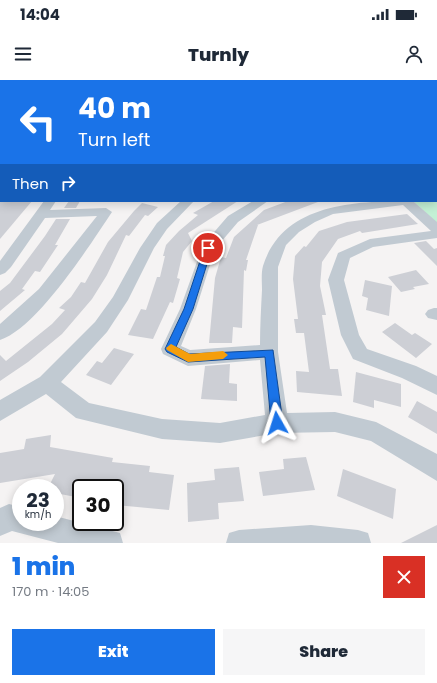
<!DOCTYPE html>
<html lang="en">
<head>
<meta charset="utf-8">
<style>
  :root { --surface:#fff; --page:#f6f6f7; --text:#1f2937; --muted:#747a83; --accent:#1a73e8 }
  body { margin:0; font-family:Poppins,sans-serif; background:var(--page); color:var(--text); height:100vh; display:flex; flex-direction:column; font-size:15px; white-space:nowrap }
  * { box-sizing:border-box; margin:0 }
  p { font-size:13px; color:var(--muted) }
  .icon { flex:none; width:22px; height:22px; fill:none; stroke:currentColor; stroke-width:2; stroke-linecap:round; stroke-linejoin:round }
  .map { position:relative; height:463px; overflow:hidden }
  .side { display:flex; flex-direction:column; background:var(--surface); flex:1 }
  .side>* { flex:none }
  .guide { position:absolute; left:0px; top:0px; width:437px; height:122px; box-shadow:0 2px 10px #0003; background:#1a73e8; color:#fff; overflow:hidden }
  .speed { position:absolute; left:12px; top:399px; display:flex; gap:8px; font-size:20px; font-weight:700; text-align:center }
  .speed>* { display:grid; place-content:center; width:52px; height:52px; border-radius:50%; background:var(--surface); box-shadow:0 2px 10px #0003; line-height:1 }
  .speed small { font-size:10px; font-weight:400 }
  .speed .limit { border:2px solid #111; border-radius:6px; background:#fff; color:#111 }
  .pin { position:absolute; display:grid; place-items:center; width:34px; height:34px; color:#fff; margin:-17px; border:2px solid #fff; border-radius:50%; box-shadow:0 1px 4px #0007 }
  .me { position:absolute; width:44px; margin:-22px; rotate:354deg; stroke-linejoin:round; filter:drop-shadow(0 0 3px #0008) }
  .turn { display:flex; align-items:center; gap:14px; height:84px; padding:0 12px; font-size:18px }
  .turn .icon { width:52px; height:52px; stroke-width:2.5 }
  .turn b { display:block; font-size:28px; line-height:34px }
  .then { display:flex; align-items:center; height:38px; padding:0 12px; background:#0003; gap:8px; font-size:15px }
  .round { display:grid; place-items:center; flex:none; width:42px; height:42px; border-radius:0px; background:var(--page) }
  .summary { display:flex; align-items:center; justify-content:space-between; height:68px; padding:0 12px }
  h1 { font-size:24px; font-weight:800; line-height:30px; color:var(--accent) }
  .cta { display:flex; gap:8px; margin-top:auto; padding:8px 12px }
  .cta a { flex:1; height:46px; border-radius:0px; background:var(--accent); color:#fff; font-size:16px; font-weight:800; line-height:46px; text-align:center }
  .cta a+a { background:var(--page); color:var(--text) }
  .status { display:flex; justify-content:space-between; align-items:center; height:28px; padding:0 20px; background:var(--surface); direction:ltr }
  .status svg { height:11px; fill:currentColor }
  header { display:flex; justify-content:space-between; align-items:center; height:52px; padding:0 12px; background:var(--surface); font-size:18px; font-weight:800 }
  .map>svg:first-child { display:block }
</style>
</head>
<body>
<div class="status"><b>14:04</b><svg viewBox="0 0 49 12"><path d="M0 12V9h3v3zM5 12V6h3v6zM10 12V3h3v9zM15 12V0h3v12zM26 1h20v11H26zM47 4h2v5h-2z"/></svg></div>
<header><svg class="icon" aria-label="menu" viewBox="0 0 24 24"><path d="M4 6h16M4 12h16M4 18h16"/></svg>Turnly<svg class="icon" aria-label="person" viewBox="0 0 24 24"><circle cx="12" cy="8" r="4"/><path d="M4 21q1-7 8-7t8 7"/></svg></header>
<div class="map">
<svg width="437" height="463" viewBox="0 0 437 463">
  <rect width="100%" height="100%" fill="#f5f3f3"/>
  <polygon fill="#e6e4e5" points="300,0 437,0 437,22 436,1"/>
  <polygon fill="#c3f1d5" points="436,117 437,118 437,143 413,121 436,121"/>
  <g fill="#cdcfd5">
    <polygon points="0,121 32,121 0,159"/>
    <polygon points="69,121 80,121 76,128 64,128"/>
    <polygon points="214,121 238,121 188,153 192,161 183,172 177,198 180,199 173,223 170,222 153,259 128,255 141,229 146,230 157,197 160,197 165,176 163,176 166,165 179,151 198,135 193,133"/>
    <polygon points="288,121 318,122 257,145 258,145 246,180 248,180 246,191 244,190 242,248 233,247 232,263 209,263 215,198 221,177 226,178 234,157 264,130"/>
    <polygon points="142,123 158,127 148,136 145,135 129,156 126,155 107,195 92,219 62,254 28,282 0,301 0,275 6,281 52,244 65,230 59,228 71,217 81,202 85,203 108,162 134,131"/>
    <polygon points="407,134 418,144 362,153 360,151 338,159 322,182 320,206 326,235 322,235 330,289 338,289 342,316 297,312 296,291 309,292 304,253 296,253 294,239 298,239 293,199 295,176 304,166 306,167 319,151 347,142"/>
    <polygon points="56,139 70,139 55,165 58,165 40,192 35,191 22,209 25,210 0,231 0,211 10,203 45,156"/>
    <polygon points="426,161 434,169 437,168 437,186 414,163"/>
    <polygon points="416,190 429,204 413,207 415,209 401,212 388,197"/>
    <polygon points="365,200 392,206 389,236 366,230 368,218 362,216"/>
    <polygon points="395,243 412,255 415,253 432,264 416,278 382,252"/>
    <polygon points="114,268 134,274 111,305 86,295 97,281 102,283"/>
    <polygon points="230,284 229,303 237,304 237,321 201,319 205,286"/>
    <polygon points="356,292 401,304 401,327 374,320 374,328 353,322"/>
    <polygon points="417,321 437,332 437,354 408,337"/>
    <polygon points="51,355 50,367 113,378 112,382 150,386 149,392 174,395 169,430 116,425 121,408 81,408 81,418 55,413 55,408 48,408 55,394 0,403 0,373 24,369 26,359"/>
    <polygon points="306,377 315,410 263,416 259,392 284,389 283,379"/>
    <polygon points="239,387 244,421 218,423 219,439 188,442 187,403 215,400 214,389"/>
    <polygon points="343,389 396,409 393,439 337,416"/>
    <polygon points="437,445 437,463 401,463"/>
  </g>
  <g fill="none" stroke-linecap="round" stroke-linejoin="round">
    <g fill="#c1cad2" fill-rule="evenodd">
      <polygon points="42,0 54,0 41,1"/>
      <polygon points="84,0 95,0 83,1"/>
      <polygon points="125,0 134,0 124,1"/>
      <polygon points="160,0 169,0 159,1"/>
      <polygon points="196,0 205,0 195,1"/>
      <polygon points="257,0 279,0 256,1"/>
      <polygon points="293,0 301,0 302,1 294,1"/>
      <rect x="0" y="6" width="1" height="4"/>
      <rect x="436" y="24" width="1" height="4"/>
      <rect x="0" y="27" width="1" height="4"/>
      <rect x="0" y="39" width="1" height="6"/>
      <rect x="0" y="59" width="1" height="6"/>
      <rect x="436" y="83" width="1" height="6"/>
      <rect x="436" y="95" width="1" height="7"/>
      <rect x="0" y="96" width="1" height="7"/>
      <polygon points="436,109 437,110 437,118 436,117"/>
      <path d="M44 121H56L50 130 106 128 112 132C90 165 37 248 0 260V244L39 209 97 136 45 138 11 187 5 193 0 195V181Z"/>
      <path d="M181 121H194L167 149 154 168 128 220 107 252 61 302 89 323 162 339 220 343 265 335 260 280 188 286 163 274 161 269 180 229 203 165 228 136 253 121H268L238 142 215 169 196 229 181 266 190 270 260 265C260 247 261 229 262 210 262 203 261 193 263 186 283 122 358 121 413 121L437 142V158L373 167 350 178 344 200 359 255 367 269 416 286 437 296V315L402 298 353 279 341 255 328 200 338 173 370 159 431 151 403 125 333 134 315 142 299 152 286 165 278 187V272L287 333 335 332 376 342 437 374V401L371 361 335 352 277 353 220 363 162 359 76 338 46 314 0 341V320L40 297 95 242 113 217 140 168 157 143Z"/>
      <polygon points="434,228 437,228 437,240 428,238 425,234 428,230"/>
      <polygon points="9,424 21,427 21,442 55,442 55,436 120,453 123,463 58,463 12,451 0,456 0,428"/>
      <polygon points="311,445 358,450 368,453 371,463 226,463 229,453 239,450"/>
    </g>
  </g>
  <polygon fill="#1a73e8" stroke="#114b97" points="205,166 212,168 193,229 176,267 189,274 273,270 283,343 281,347 277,349 273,347 271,343 265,277 188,282 167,272 165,269 184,229"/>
  <polygon fill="#f59e0b" points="171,264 190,274 223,271 228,275 223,279 188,282 167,270 166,268"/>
</svg>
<div class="speed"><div>23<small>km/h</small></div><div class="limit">30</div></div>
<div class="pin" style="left:208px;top:168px;background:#d93025"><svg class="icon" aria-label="arrive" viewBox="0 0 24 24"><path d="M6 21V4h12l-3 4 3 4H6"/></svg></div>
<svg class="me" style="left:277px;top:343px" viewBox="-20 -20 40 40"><path d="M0-17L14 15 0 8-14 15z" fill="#1a73e8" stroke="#fff" stroke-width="4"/></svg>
<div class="guide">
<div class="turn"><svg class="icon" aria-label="left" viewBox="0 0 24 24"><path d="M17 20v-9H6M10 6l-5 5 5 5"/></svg><div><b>40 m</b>Turn left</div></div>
<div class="then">Then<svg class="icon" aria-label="right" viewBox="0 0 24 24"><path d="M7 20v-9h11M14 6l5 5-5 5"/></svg></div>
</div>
</div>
<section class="side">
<div class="summary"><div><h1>1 min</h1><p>170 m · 14:05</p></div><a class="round" style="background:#d93025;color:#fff"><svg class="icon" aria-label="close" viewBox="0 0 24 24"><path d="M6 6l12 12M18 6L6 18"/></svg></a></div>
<div class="cta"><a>Exit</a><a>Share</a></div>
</section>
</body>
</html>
